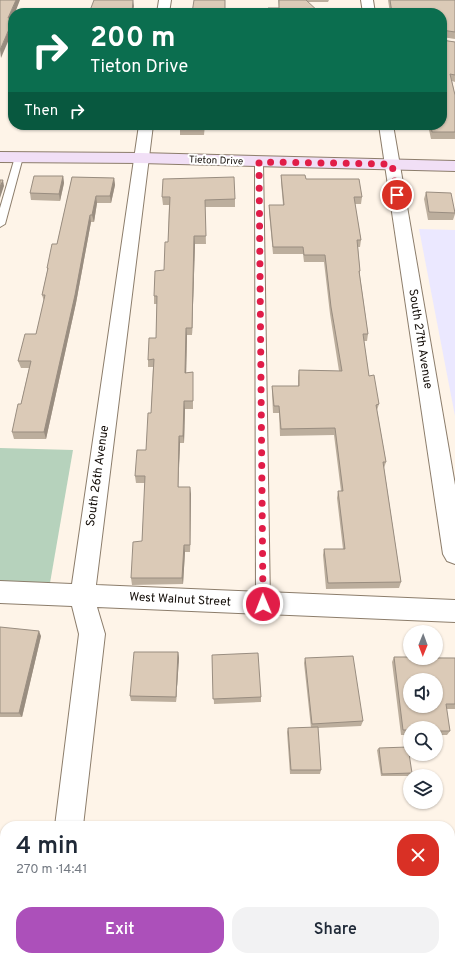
<!DOCTYPE html>
<html lang="en">
<head>
<meta charset="utf-8">
<style>
  :root { --surface:#fff; --page:#f2f2f3; --text:#1f2937; --muted:#747a83; --accent:#ac50ba }
  body { margin:0; font-family:Overpass,sans-serif; background:var(--page); color:var(--text); height:100vh; display:flex; flex-direction:column; font-size:15px; white-space:nowrap }
  * { box-sizing:border-box; margin:0 }
  p { font-size:13px; color:var(--muted) }
  .icon { flex:none; width:22px; height:22px; fill:none; stroke:currentColor; stroke-width:2; stroke-linecap:round; stroke-linejoin:round }
  .map { position:relative; flex:1; overflow:hidden }
  .side { position:absolute; left:0px; top:821px; width:455px; height:140px; display:flex; flex-direction:column; background:var(--surface); border-radius:16px 16px 0 0; box-shadow:0 1px 3px #0004 }
  .side>* { flex:none }
  .hud { position:absolute; left:8px; top:8px; width:439px; height:122px; border-radius:16px; box-shadow:0 1px 3px #0004; background:#0b6e4f; color:#fff; overflow:hidden }
  .needle { width:26px; rotate:181deg }
  .tools { position:absolute; left:403px; top:625px; display:grid; gap:8px }
  .tools a { display:grid; place-items:center; width:40px; height:40px; border-radius:50%; background:var(--surface); box-shadow:0 1px 3px #0004; font-size:20px }
  .pin { position:absolute; display:grid; place-items:center; width:34px; height:34px; color:#fff; margin:-17px; border:2px solid #fff; border-radius:50%; box-shadow:0 1px 4px #0007 }
  .me { position:absolute; width:44px; margin:-22px; rotate:359deg; stroke-linejoin:round; filter:drop-shadow(0 0 3px #0008) }
  .turn { display:flex; align-items:center; gap:14px; height:84px; padding:0 16px; font-size:18px }
  .turn .icon { width:52px; height:52px; stroke-width:2.5 }
  .turn b { display:block; font-size:28px; line-height:34px }
  .then { display:flex; align-items:center; height:38px; padding:0 16px; background:#0003; gap:8px; font-size:15px }
  .round { display:grid; place-items:center; flex:none; width:42px; height:42px; border-radius:16px; background:var(--page) }
  .overview { display:flex; align-items:center; justify-content:space-between; height:68px; padding:0 16px }
  h1 { font-size:24px; font-weight:600; line-height:30px }
  .cta { display:flex; gap:8px; margin-top:auto; padding:8px 16px }
  .cta a { flex:1; height:46px; border-radius:16px; background:var(--accent); color:#fff; font-size:16px; font-weight:600; line-height:46px; text-align:center }
  .cta a+a { background:var(--page); color:var(--text) }
  .map>svg:first-child { display:block }
</style>
</head>
<body>
<div class="map">
<svg width="455" height="961" viewBox="0 0 455 961">
  <rect width="100%" height="100%" fill="#fef4e8"/>
  <polygon fill="#ebe8ff" points="419,229 455,230 455,416"/>
  <polygon fill="#b6d2bc" points="0,448 73,450 50,583 0,582"/>
  <g fill="none" stroke-linecap="round" stroke-linejoin="round">
    <g stroke="#8c7d6b" stroke-width="2">
      <g id="service">
        <polygon points="19,154 23,157 5,224 0,227 0,208 15,157"/>
        <polygon points="259,159 263,162 270,604 268,608 263,610 258,608 256,604 255,162"/>
      </g>
    </g>
    <g stroke="#8c7d6b" stroke-width="2">
      <g id="minor">
        <polygon points="159,0 171,0 169,13 157,13"/>
        <polygon points="361,0 373,0 375,13 363,13"/>
        <polygon points="139,125 153,125 96,585 455,600 455,622 97,607 105,634 83,826 55,826 79,634 72,606 0,603 0,581 72,584"/>
        <polygon points="379,125 393,125 455,485 455,564 447,561 443,554"/>
        <rect x="38" y="956" width="32" height="5"/>
      </g>
    </g>
    <g stroke="#8c7d6b" stroke-width="2">
      <polygon id="secondary" points="0,152 140,153 455,161 455,171 140,163 0,162"/>
    </g>
    <use href="#service" fill="#fff" fill-rule="evenodd"/>
    <use href="#minor" fill="#fff" fill-rule="evenodd"/>
    <use href="#secondary" fill="#f1dff6" fill-rule="evenodd"/>
  </g>
  <g fill="#bcae9d">
    <polygon points="278,0 329,0 328,2 308,2 279,8"/>
    <polygon points="388,0 455,0 455,39 442,37 442,40 455,42 455,82 452,81 455,95 455,139 431,139 428,125 442,125 442,13 390,13"/>
    <polygon points="205,125 204,135 180,135 180,128"/>
    <polygon points="281,175 306,179 362,197 361,204 355,204 361,240 360,247 358,247 360,271 360,276 368,334 367,341 364,341 369,376 379,404 377,410 386,462 384,468 401,582 399,588 326,589 323,555 324,549 343,549 337,498 338,491 341,491 334,435 280,436 279,413 273,413 272,393 272,386 298,386 298,377 299,370 339,371 330,314 324,262 304,262 303,254 273,254 269,212 269,205 283,205 281,182"/>
    <polygon points="63,176 64,183 60,201 31,200 30,193"/>
    <polygon points="72,177 114,178 115,185 111,203 97,203 94,222 91,222 76,303 46,439 14,439 12,432 21,404 29,368 21,368 18,361 36,334 44,301 42,295 47,272 47,268 57,244"/>
    <polygon points="426,192 455,211 455,214 453,220 428,220 424,199"/>
    <polygon points="162,197 235,199 235,207 205,207 206,244 195,244 192,335 187,335 186,373 193,372 193,409 185,409 184,443 180,443 178,487 191,494 190,552 185,552 183,584 132,585 131,578 142,541 145,483 136,483 135,476 146,450 151,413 153,367 148,367 148,360 156,338 157,304 154,304 154,296 164,270 168,242 169,205 163,205"/>
    <polygon points="0,627 41,636 22,717 0,717"/>
    <polygon points="178,652 179,658 176,702 131,701 130,696"/>
    <polygon points="212,655 261,697 261,702 214,704"/>
    <polygon points="394,657 455,658 455,709 446,709 450,731 447,735 436,735 436,728 410,728 410,735 401,735 392,662"/>
    <polygon points="305,658 363,721 361,726 318,728 321,770 320,774 290,774 287,732 288,728 311,728 304,663"/>
    <polygon points="379,748 412,773 411,776 381,776 377,750"/>
    <polygon points="320,956 450,956 455,961 320,961"/>
  </g>
  <g fill="#998d80">
    <polygon points="16,0 20,0 15,13 13,13 13,17 10,25 8,18"/>
    <polygon points="133,0 134,6 133,13 132,13"/>
    <polygon points="13,20 13,30 1,58 0,50"/>
    <polygon points="63,176 64,183 60,201 59,194"/>
    <polygon points="114,178 115,185 111,203 110,196"/>
    <polygon points="3,180 4,186 0,198 0,187"/>
    <polygon points="96,196 97,203 94,222 92,215"/>
    <polygon points="90,215 91,222 76,303 46,439 44,432"/>
    <polygon points="194,236 195,244 192,335 192,328"/>
    <polygon points="186,328 187,335 186,380 185,373"/>
    <polygon points="184,401 185,409 184,443 183,436"/>
    <polygon points="179,436 180,443 178,494 178,487"/>
    <polygon points="190,487 191,494 190,552"/>
    <polygon points="184,545 185,552 183,584 182,578"/>
    <polygon points="39,631 41,636 22,717 19,713"/>
    <polygon points="178,652 179,658 176,702 176,697"/>
  </g>
  <g fill="#dbcab7" stroke="#998d80" fill-rule="evenodd">
    <polygon points="0,0 16,0 8,18 13,18 13,20 0,50"/>
    <polygon points="94,0 133,0 132,13 89,13"/>
    <polygon points="194,0 225,0 225,13 192,13"/>
    <polygon points="279,0 306,0 320,13 268,13 268,8 279,8"/>
    <polygon points="390,0 455,0 455,32 442,30 442,40 455,42 455,75 450,74 455,95 455,132 432,132 431,125 442,125 442,13 392,13"/>
    <rect x="180" y="125" width="24" height="3"/>
    <polygon points="281,175 305,175 306,179 359,179 362,197 354,197 361,240 357,240 360,271 359,271 368,334 363,334 369,376 374,375 379,404 376,405 386,462 383,462 401,582 328,583 324,549 345,549 338,491 343,491 335,428 281,429 279,406 274,406 272,386 299,386 299,370 342,371 331,307 325,255 304,255 303,247 273,247 269,205 284,205"/>
    <polygon points="34,176 63,176 59,194 30,193"/>
    <polygon points="72,177 114,178 110,196 96,196 92,215 90,215 75,295 44,432 12,432 18,404 21,404 31,361 18,361 25,334 36,334 45,295 42,295 48,268 47,268 52,244 57,244"/>
    <polygon points="234,177 235,199 205,200 206,236 194,236 192,328 186,328 185,373 193,372 193,401 184,401 183,436 179,436 178,487 190,487 190,545 184,545 182,578 131,578 133,542 142,541 145,476 135,476 137,450 146,450 148,413 151,413 154,359 148,360 149,338 156,338 157,296 154,296 155,271 164,270 165,242 168,242 170,197 162,197 163,179"/>
    <polygon points="0,180 3,180 0,187"/>
    <polygon points="426,192 451,193 455,213 429,212"/>
    <polygon points="0,627 39,631 19,713 0,713"/>
    <polygon points="134,652 178,652 176,697 130,696"/>
    <polygon points="258,653 261,697 213,699 212,655"/>
    <polygon points="353,656 363,721 312,724 305,658"/>
    <path d="M394 657H410V658H455V704H446L450 731H436V728H410V730H403ZM410 680H436V706H410Z"/>
    <polygon points="318,727 321,770 291,770 288,728"/>
    <polygon points="408,747 412,773 382,774 379,748"/>
    <polygon points="450,902 455,902 455,961 417,961 382,960 382,961 322,961 321,956 450,956"/>
    <rect x="133" y="956" width="59" height="5"/>
    <rect x="243" y="956" width="44" height="5"/>
  </g>
  <g fill="none" stroke-linecap="round" stroke-linejoin="round">
    <polyline stroke="#e11d48" stroke-width="7" stroke-dasharray="0 12.6" points="263,604 259,162 392,164 397,195"/>
  </g>
  <g text-anchor="middle" dominant-baseline="central" stroke-width="4" stroke-linejoin="round" paint-order="stroke">
    <g font-size="10" fill="#100a05" stroke="#fff">
      <text transform="translate(216 161) rotate(2)">Tieton Drive</text>
    </g>
    <g font-size="12" fill="#100a05" stroke="#fff">
      <text transform="translate(420 339) rotate(81)">South 27th Avenue</text>
      <text transform="translate(98 476) rotate(-82)">South 26th Avenue</text>
      <text transform="translate(180 600) rotate(3)">West Walnut Street</text>
    </g>
  </g>
</svg>
<div class="tools">
<a><svg class="needle" viewBox="-14 -14 28 28"><path d="M0-13l5 13h-10z" fill="#e53935"/><path d="M0 13l5-13h-10z" fill="#747a83"/></svg></a>
<a><svg class="icon" aria-label="sound" viewBox="0 0 24 24"><path d="M4 9h4l5-4v14l-5-4H4zM17 9q2 3 0 6"/></svg></a>
<a><svg class="icon" aria-label="search" viewBox="0 0 24 24"><circle cx="10" cy="10" r="6"/><path d="M15 15l6 6"/></svg></a>
<a><svg class="icon" aria-label="layers" viewBox="0 0 24 24"><path d="M12 4l9 5-9 5-9-5zM3 14l9 5 9-5"/></svg></a>
</div>
<div class="pin" style="left:397px;top:195px;background:#d93025"><svg class="icon" aria-label="arrive" viewBox="0 0 24 24"><path d="M6 21V4h12l-3 4 3 4H6"/></svg></div>
<svg class="me" style="left:263px;top:604px" viewBox="-20 -20 40 40"><circle r="17" fill="#e11d48" stroke="#fff" stroke-width="3"/><path d="M0-11L8 9 0 5-8 9z" fill="#fff"/></svg>
<div class="hud">
<div class="turn"><svg class="icon" aria-label="right" viewBox="0 0 24 24"><path d="M7 20v-9h11M14 6l5 5-5 5"/></svg><div><b>200 m</b>Tieton Drive</div></div>
<div class="then">Then<svg class="icon" aria-label="right" viewBox="0 0 24 24"><path d="M7 20v-9h11M14 6l5 5-5 5"/></svg></div>
</div>
<section class="side">
<div class="overview"><div><h1>4 min</h1><p>270 m · 14:41</p></div><a class="round" style="background:#d93025;color:#fff"><svg class="icon" aria-label="close" viewBox="0 0 24 24"><path d="M6 6l12 12M18 6L6 18"/></svg></a></div>
<div class="cta"><a>Exit</a><a>Share</a></div>
</section>
</div>
</body>
</html>
